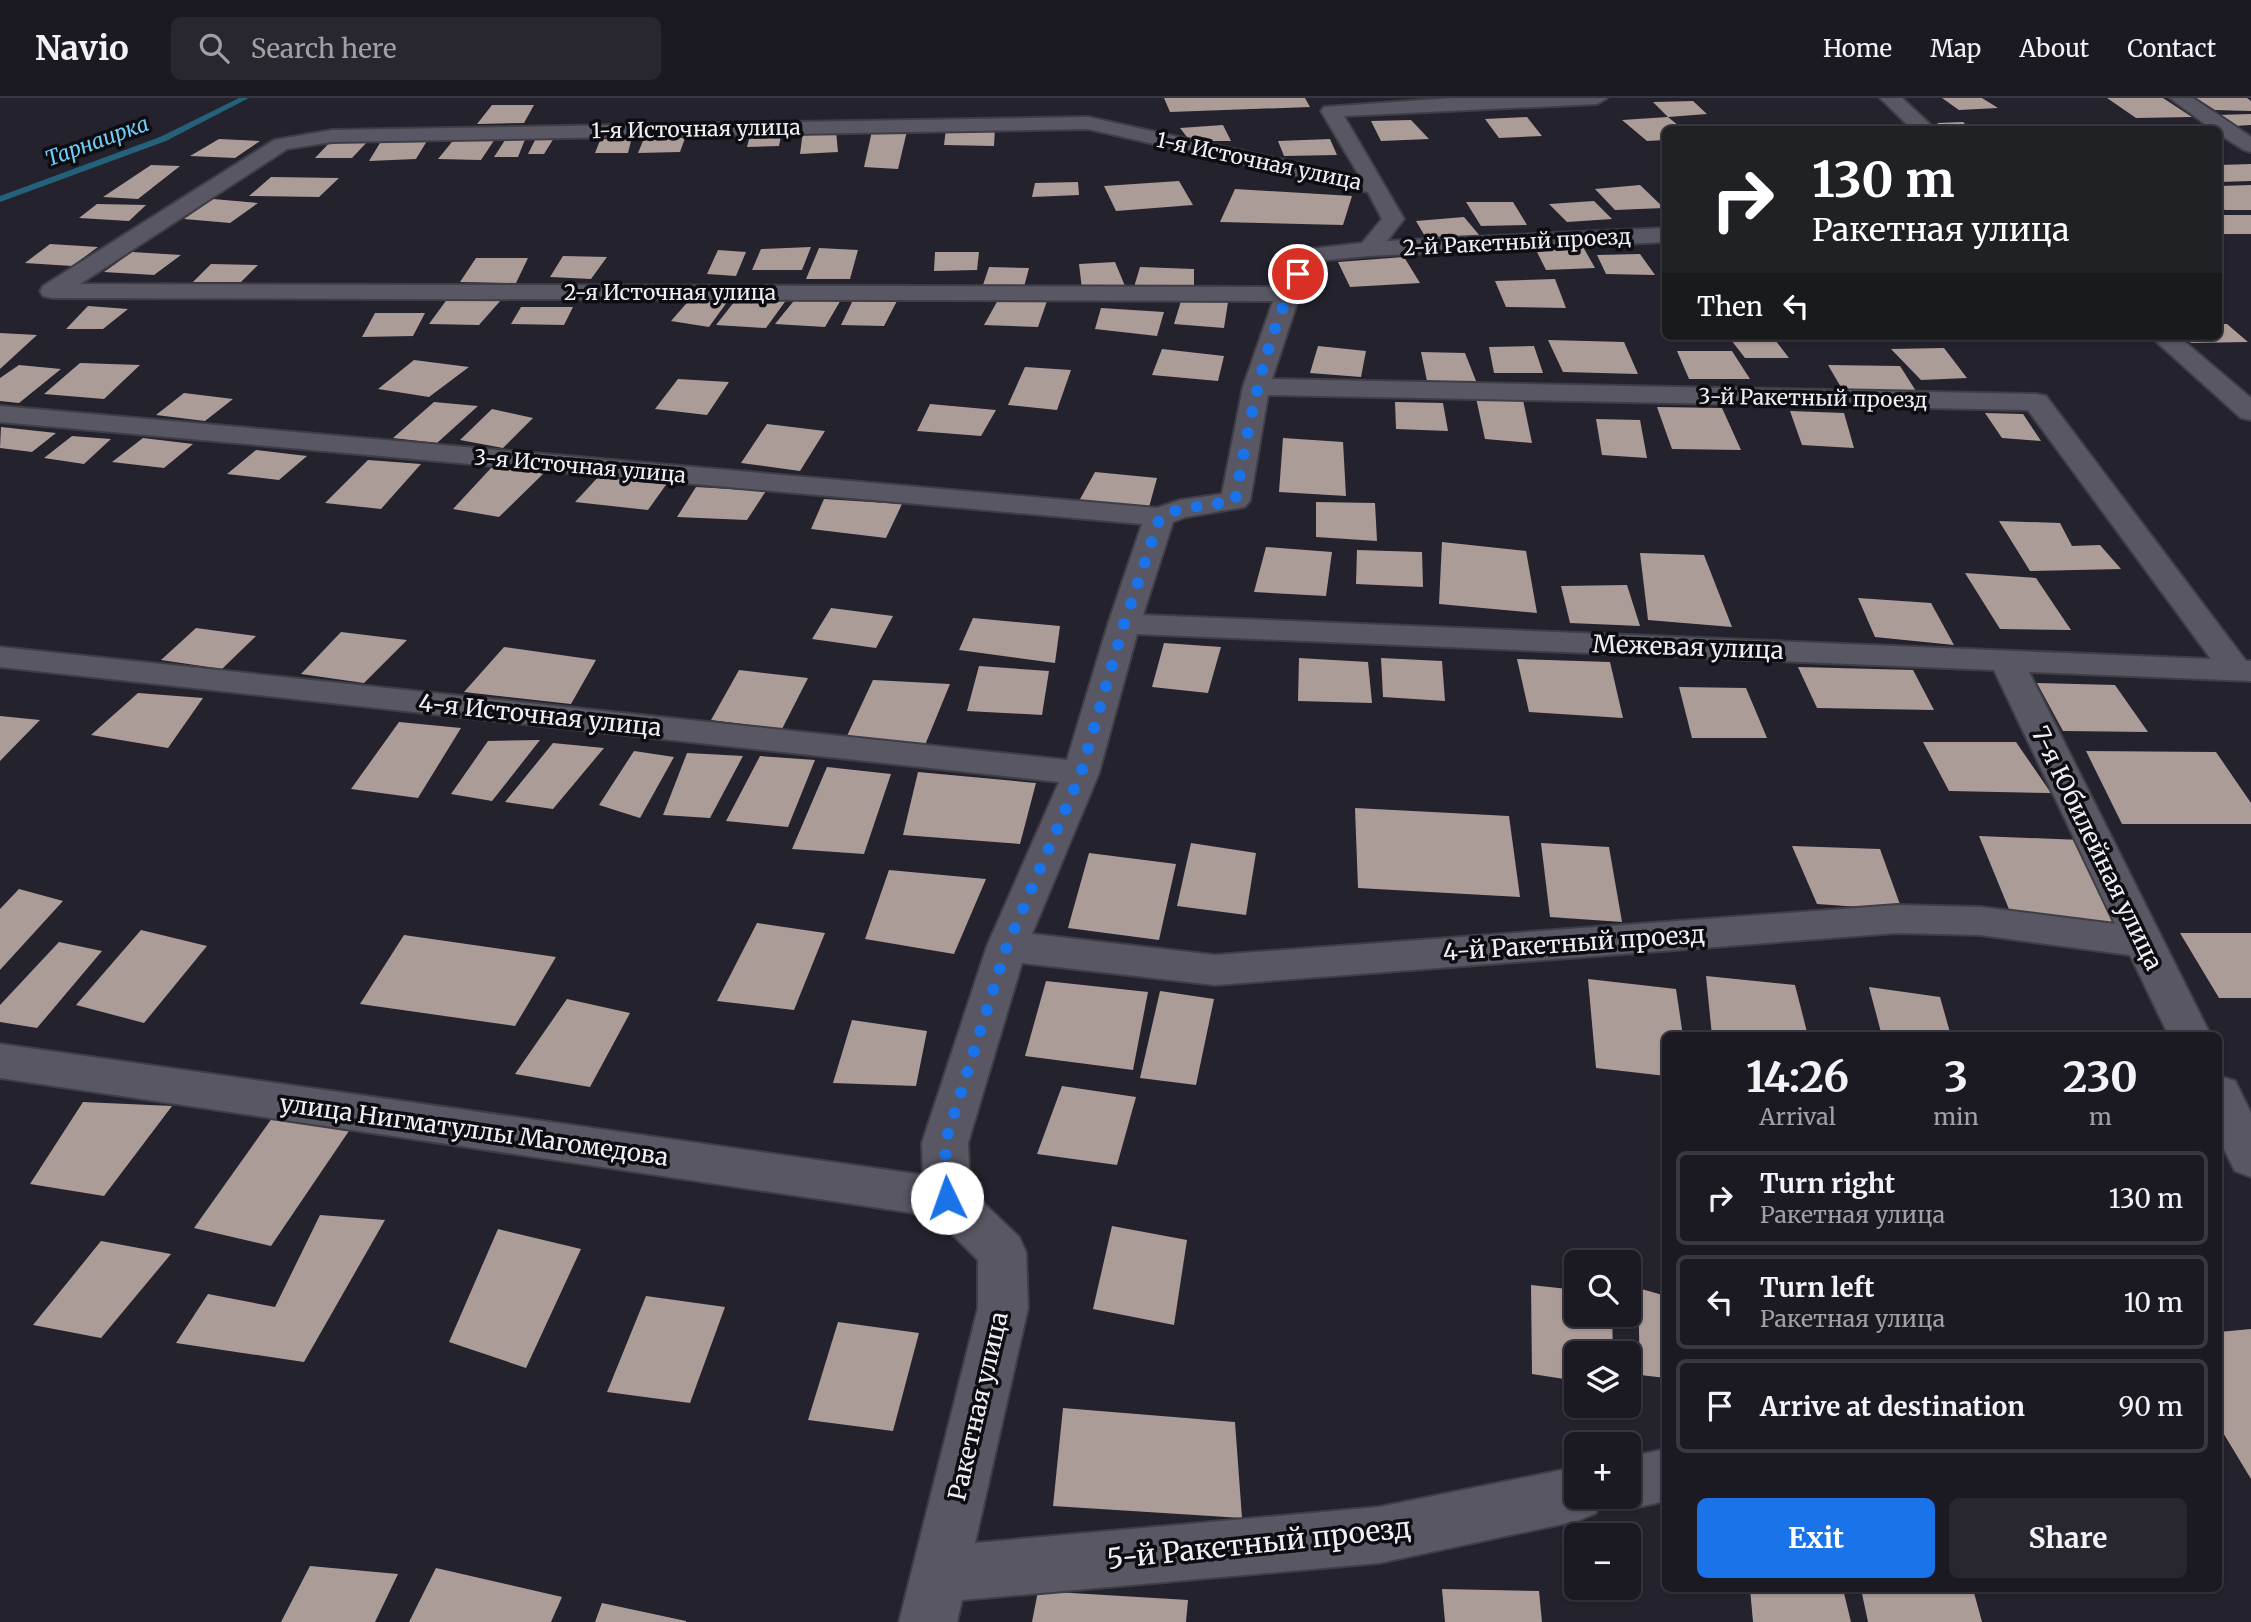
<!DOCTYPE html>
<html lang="en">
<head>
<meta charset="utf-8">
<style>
  :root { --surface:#1b1a22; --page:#28272f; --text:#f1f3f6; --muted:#a0a1a5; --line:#393840; --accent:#1a73e8 }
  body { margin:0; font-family:Merriweather,serif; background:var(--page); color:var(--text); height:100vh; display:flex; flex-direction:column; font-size:26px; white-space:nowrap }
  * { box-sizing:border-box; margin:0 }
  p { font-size:23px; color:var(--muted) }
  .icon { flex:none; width:38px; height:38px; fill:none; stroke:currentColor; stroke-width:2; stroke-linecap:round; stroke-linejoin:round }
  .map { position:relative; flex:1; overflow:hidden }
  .side { position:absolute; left:1662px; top:934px; width:560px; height:560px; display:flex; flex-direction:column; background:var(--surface); border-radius:10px; box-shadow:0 2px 5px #0004,0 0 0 2px var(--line) }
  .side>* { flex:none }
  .top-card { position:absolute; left:1662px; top:28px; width:560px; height:214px; border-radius:10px; box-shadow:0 2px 5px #0004,0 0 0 2px var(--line); background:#202124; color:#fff; overflow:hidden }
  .buttons { position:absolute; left:1564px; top:1152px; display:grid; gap:14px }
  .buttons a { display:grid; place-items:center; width:77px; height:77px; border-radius:10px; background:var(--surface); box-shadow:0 2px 5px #0004,0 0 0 2px var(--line); font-size:35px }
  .pin { position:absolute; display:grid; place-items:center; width:60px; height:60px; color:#fff; margin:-30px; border:4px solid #fff; border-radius:50%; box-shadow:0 2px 7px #0007 }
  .me { position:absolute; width:77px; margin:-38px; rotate:357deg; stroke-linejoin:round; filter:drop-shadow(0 0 5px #0008) }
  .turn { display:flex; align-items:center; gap:24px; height:147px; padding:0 35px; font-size:32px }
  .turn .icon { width:91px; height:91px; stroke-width:2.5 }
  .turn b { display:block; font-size:49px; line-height:60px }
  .then { display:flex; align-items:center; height:66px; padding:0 35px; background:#0003; gap:14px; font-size:26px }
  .eta { display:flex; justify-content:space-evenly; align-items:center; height:119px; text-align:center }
  .eta b { font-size:42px; font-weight:700; line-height:49px }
  .primary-button { display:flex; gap:14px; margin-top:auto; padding:14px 35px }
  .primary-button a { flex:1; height:80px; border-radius:10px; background:var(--accent); color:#fff; font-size:28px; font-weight:700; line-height:80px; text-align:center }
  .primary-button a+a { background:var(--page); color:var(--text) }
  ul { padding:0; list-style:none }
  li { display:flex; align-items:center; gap:21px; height:94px; margin:0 14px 10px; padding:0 21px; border:4px solid var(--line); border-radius:10px }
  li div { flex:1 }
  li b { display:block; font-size:26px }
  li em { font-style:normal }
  header { display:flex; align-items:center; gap:42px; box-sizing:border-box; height:98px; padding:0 35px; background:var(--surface); border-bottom:2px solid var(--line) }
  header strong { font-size:33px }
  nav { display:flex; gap:38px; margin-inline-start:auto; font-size:24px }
  .search { width:490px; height:63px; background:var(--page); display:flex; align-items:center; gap:18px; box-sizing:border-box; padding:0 24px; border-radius:10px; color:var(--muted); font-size:26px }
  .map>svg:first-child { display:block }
</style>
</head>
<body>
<header>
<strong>Navio</strong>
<div class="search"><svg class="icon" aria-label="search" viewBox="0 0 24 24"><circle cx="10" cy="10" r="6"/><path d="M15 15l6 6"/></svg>Search here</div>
<nav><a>Home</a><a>Map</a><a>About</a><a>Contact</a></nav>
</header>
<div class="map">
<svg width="2251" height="1524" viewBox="0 0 2251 1524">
  <rect width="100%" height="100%" fill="#24222d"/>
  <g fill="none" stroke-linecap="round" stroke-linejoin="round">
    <polygon fill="#24627c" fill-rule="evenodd" points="239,0 249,0 166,43 0,104 0,98 160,39"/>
  </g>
  <g fill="#ac9c98">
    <polygon points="1164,0 1305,0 1310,9 1170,14"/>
    <polygon points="1942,0 1982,0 1998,10 1959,12"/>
    <polygon points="2107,0 2163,0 2192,19 2136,20"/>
    <polygon points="2196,0 2247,0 2251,3 2251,13 2215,12"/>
    <polygon points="1693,3 1707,16 1668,19 1684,32 1666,32 1666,42 1647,43 1622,22 1668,19 1653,4"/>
    <polygon points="492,7 534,7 524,25 477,26"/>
    <polygon points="2251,16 2251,27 2235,28 2218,17"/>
    <polygon points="1527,19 1542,38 1499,40 1485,21"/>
    <polygon points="1411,22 1429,41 1381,43 1371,23"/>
    <polygon points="1963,24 1972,32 1945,32 1937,25"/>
    <polygon points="1223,27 1231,43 1190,43 1180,30"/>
    <polygon points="995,29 994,48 944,47 946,31"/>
    <polygon points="751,33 782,33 779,48 747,49"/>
    <polygon points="803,33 836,33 838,54 800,56"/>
    <polygon points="872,33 907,33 898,71 864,69"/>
    <polygon points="687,35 680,54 638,55 645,38"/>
    <polygon points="430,38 416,61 369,63 383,40"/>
    <polygon points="497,38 481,62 438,61 456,39"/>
    <polygon points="507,39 526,39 518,59 494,59"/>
    <polygon points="632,39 628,55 595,55 601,40"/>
    <polygon points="536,40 554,40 544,56 528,56"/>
    <polygon points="219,41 260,43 235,60 190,58"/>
    <polygon points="333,41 370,41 352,60 315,60"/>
    <polygon points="1330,41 1337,57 1284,58 1278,43"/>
    <polygon points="2251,66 2251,83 2219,84 2219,67"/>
    <polygon points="151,67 180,68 138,101 103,99"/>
    <polygon points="271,79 339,80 319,99 249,98"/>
    <polygon points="1179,83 1193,107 1116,113 1104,88"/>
    <polygon points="1078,84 1079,97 1032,99 1035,85"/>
    <polygon points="1640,87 1664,110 1615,112 1595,91"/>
    <polygon points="2251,87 2251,112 2225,112 2219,108 2219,88"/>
    <polygon points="1235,91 1352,98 1343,127 1220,124"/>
    <polygon points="213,101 258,105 230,125 184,121"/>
    <polygon points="1594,103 1612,121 1567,124 1549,106"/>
    <polygon points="1466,104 1513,104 1527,127 1481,128"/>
    <polygon points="97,106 146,107 129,123 79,120"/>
    <rect x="2219" y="117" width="32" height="19"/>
    <polygon points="1464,119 1480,138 1426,140 1416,123"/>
    <polygon points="50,146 98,149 72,168 25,165"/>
    <polygon points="1582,147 1595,170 1546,172 1534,148"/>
    <polygon points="811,149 802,172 752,172 761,151"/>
    <polygon points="819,150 858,152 850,181 806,181"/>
    <polygon points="718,152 746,154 736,178 707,176"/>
    <polygon points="132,154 181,157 154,177 104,174"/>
    <polygon points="935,154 979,154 977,172 934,173"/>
    <polygon points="1640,156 1655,177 1606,176 1597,157"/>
    <polygon points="563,158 607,159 591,181 550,179"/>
    <polygon points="1404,159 1420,185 1350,189 1338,164"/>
    <polygon points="476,160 528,160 516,185 460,184"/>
    <polygon points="1115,164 1125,188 1082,191 1079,166"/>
    <polygon points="211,166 258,167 241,184 193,184"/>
    <polygon points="989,169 1029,170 1024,189 983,187"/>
    <polygon points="1140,169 1194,171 1194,190 1134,189"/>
    <polygon points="1555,181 1566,210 1506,209 1495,183"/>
    <polygon points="692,199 730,200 709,229 671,223"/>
    <polygon points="738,199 787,201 766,230 716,227"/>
    <polygon points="797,199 842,200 825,229 775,226"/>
    <polygon points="448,200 501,202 479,227 429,226"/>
    <polygon points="854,200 898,201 884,228 841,227"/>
    <polygon points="998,202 1047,203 1038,229 984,227"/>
    <polygon points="1181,203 1228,204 1224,230 1174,226"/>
    <polygon points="88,208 128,211 103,231 66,231"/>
    <polygon points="521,209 573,209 564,227 511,226"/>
    <polygon points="1101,210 1164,214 1157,238 1095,231"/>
    <polygon points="375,215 425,215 413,238 362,239"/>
    <polygon points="2219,226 2227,226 2248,244 2191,245 2183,238 2219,238"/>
    <polygon points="0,235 37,237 0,271"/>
    <polygon points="1728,238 1772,238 1789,260 1745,260"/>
    <polygon points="1548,242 1624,244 1638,276 1563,274"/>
    <polygon points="1318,248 1366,253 1361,279 1310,275"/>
    <polygon points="1534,248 1543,275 1494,275 1489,249"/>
    <polygon points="1944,250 1967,280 1921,282 1891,251"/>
    <polygon points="1162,251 1224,258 1218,283 1152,277"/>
    <polygon points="1677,253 1732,253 1750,281 1689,281"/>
    <polygon points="1421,254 1465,255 1476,283 1427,283"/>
    <polygon points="414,262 469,269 429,299 378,291"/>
    <polygon points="80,265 140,267 104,301 44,296"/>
    <polygon points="19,267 61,271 19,305 0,303 0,280"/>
    <polygon points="1828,267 1900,268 1916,293 1842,291"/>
    <polygon points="1025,269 1071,272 1057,312 1008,307"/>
    <polygon points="678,281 729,284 707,317 655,311"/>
    <polygon points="184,295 233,301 205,323 156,317"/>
    <polygon points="1476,300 1523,302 1532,345 1485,341"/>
    <polygon points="434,304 478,308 437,345 393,340"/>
    <polygon points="1395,304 1443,305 1448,333 1396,331"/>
    <polygon points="930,306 996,312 981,338 917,333"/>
    <polygon points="1657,309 1722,310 1741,352 1672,351"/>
    <polygon points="492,311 533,320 503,350 460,342"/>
    <polygon points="1790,313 1844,315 1854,350 1802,347"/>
    <polygon points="1985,315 2023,316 2041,343 2002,340"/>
    <polygon points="1596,321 1640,322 1647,360 1602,357"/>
    <polygon points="767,326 825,333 800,373 741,365"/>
    <polygon points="1,329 56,335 32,354 0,350"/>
    <polygon points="72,338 111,341 84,366 44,360"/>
    <polygon points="143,340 193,346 164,370 112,364"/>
    <polygon points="1283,340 1343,344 1346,398 1279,394"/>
    <polygon points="256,352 307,358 279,382 227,376"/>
    <polygon points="368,362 421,366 381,411 325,405"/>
    <polygon points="492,369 544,375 499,419 453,411"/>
    <polygon points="1095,374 1157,380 1148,413 1079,403"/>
    <polygon points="600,377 668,384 648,412 575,404"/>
    <polygon points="696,389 766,393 747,422 677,419"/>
    <polygon points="824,401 902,406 886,440 811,431"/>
    <polygon points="1316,404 1375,405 1377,443 1316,439"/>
    <polygon points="1999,423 2060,425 2072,448 2100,447 2121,471 2030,473"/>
    <polygon points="1442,444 1526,453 1537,515 1439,506"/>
    <polygon points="1266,449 1332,454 1326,498 1254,494"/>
    <polygon points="1357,452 1422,454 1423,489 1356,486"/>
    <polygon points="1640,455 1704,457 1732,529 1648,522"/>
    <polygon points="1965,475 2036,480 2071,532 2000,531"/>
    <polygon points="1627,487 1640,528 1570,525 1561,488"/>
    <polygon points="1858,500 1931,505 1954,547 1875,539"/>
    <polygon points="831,510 893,518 876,550 812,541"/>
    <polygon points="973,520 1060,528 1055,565 959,552"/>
    <polygon points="196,530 256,538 222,571 161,562"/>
    <polygon points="341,534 407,542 364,585 301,576"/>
    <polygon points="1164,545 1221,549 1208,595 1152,589"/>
    <polygon points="504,549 596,562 571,606 464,594"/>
    <polygon points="1299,560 1368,564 1372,605 1298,603"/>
    <polygon points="1381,560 1442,563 1445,603 1383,599"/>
    <polygon points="1517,561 1610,564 1623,620 1529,614"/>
    <polygon points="979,568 1049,573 1042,617 967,613"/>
    <polygon points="1798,569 1913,572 1934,612 1817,610"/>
    <polygon points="739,572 808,580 782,631 711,622"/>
    <polygon points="873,582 950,586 925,647 846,640"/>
    <polygon points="2037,585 2115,587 2148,634 2063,633"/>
    <polygon points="1679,589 1746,590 1767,640 1692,640"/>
    <polygon points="138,595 203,600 168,650 91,637"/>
    <polygon points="0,618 40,622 0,663"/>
    <polygon points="399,624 461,630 418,700 351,691"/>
    <polygon points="540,642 492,703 451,696 488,643"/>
    <polygon points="1923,644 2016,644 2051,695 1949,693"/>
    <polygon points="553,645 604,650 553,711 505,704"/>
    <polygon points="634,653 674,659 640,720 599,707"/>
    <polygon points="2086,653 2216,654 2251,705 2251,726 2122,726"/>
    <polygon points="687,655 743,658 710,720 663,717"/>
    <polygon points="760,658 815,662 788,729 726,723"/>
    <polygon points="827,669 891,676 864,756 792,751"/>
    <polygon points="918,674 1036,685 1020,746 903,737"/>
    <polygon points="1355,710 1509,718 1520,799 1358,790"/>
    <polygon points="1979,738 2081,742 2122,828 2013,821"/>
    <polygon points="1191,745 1256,755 1246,817 1177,808"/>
    <polygon points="1541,745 1609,749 1622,824 1550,819"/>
    <polygon points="1792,748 1880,751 1902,812 1817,806"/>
    <polygon points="1089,755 1176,766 1159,842 1068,830"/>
    <polygon points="889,772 986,781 954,856 865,841"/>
    <polygon points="19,791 63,803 0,872 0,811"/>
    <polygon points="757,825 825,835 794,912 717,903"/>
    <polygon points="141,832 207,848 144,925 76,907"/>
    <polygon points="2180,835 2251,835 2251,900 2219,900"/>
    <polygon points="404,837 556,859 515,928 360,906"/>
    <polygon points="59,844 102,853 37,930 0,924 0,907"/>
    <polygon points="1706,878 1795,887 1808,938 1712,938"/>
    <polygon points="1588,881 1676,891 1683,938 1666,938 1666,978 1596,970"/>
    <polygon points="1046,883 1148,894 1133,972 1025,958"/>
    <polygon points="1869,889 1940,899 1951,938 1882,938"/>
    <polygon points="1160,893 1214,901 1196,987 1140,980"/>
    <polygon points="567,901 630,915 590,989 515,976"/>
    <polygon points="852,922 927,933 916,988 833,985"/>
    <polygon points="1062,988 1136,999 1117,1067 1037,1056"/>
    <polygon points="83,1004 172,1008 104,1098 30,1086"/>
    <polygon points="275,1016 355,1024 271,1148 194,1130"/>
    <polygon points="320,1117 385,1122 304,1264 176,1245 208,1196 275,1209"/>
    <polygon points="1112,1128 1187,1142 1174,1227 1093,1211"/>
    <polygon points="498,1131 581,1151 526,1270 449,1244"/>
    <polygon points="101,1143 171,1156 101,1240 33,1227"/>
    <polygon points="1531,1187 1577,1192 1577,1216 1612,1216 1613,1255 1577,1255 1577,1283 1532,1276"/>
    <polygon points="1638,1190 1666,1198 1666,1280 1640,1277"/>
    <polygon points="646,1198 725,1209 690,1305 607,1294"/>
    <polygon points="838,1224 919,1235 893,1333 808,1322"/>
    <polygon points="2251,1231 2251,1381 2219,1328 2219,1234"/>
    <polygon points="1063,1310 1235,1324 1242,1420 1053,1408"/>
    <polygon points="310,1468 398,1476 375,1524 281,1524"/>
    <polygon points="436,1470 562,1499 551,1524 409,1524"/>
    <polygon points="1442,1491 1539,1493 1542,1524 1445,1524"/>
    <polygon points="1750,1491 1843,1491 1851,1524 1753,1524"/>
    <polygon points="1861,1491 1973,1491 1982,1524 1868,1524"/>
    <polygon points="1038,1493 1188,1502 1186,1524 1032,1524"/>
    <polygon points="602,1505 686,1523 686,1524 595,1524"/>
  </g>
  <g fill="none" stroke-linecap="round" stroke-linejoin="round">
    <g stroke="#3f3e46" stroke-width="4">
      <g id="minor">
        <path d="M1452 0H1607L1597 6 1344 18 1404 121 1387 143 1666 130V144L1369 158 1317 163 1300 196 1272 281 2036 296 2046 298 2246 563H2251V583L2029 574 2211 938H2169L2130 857 1980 837 1897 835 1215 887 1022 865 968 1045 970 1092 1019 1139 1026 1154 1028 1210 975 1445 1379 1409 1577 1369V1398H1603L1596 1415 1577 1423 1379 1465 962 1502 957 1524H899L978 1210V1162L934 1118 0 980V946L923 1077 922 1045 987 848 1059 684 0 569V549L1067 662 1108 526 1142 426 0 324V308L1157 410 1180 402 1222 396 1243 289 1273 203 52 200 43 198 40 193 43 188 274 42 332 32 1088 19 1360 79 1321 13 1324 9ZM1088 31 1368 94 1382 121 1362 145 1300 152 1280 189 80 186 287 51 332 44ZM1268 297 2028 312 2211 561 1143 517 1173 424 1186 419 1245 409 1250 403ZM1137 536 1994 572 2115 826 1980 809 1897 807 1215 857 1032 836 1099 675Z"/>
        <polygon points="1880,0 1902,0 1936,32 1913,32"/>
        <polygon points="2170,0 2193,0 2251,39 2251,54 2244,52 2219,36 2219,32 2213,32"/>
        <polygon points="2150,238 2178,238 2251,300 2251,322 2241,320"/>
        <polygon points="2219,978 2235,983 2251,1015 2251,1079 2235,1073 2219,1041"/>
        <polygon points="1666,1351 1666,1403 1629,1411 1610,1404 1608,1398 1629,1398 1629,1359"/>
      </g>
    </g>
    <use href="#minor" fill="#585763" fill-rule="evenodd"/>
  </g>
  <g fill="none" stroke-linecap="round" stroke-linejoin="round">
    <path stroke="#1a73e8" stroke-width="12" stroke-dasharray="0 21.6" d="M947 1100 945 1045 1007 848 1081 675 1124 526 1160 419 1180 411 1235 403C1249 326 1262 247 1298 176"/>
  </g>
  <g text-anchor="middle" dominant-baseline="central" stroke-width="7" stroke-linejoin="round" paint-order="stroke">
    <g font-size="21" fill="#f0eff6" stroke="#0d0d11">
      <text transform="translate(696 31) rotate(-1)">1-я Источная улица</text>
      <text transform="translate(1259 63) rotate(12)">1-я Источная улица</text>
      <text transform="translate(1517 144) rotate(-3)">2-й Ракетный проезд</text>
      <text x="670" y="194">2-я Источная улица</text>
      <text transform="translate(1813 300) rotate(1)">3-й Ракетный проезд</text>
      <text transform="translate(580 368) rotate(5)">3-я Источная улица</text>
    </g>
    <g font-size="21" font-style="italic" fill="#70ccf5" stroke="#0d0d11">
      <text transform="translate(97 43) rotate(-20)">Тарнаирка</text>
    </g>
    <g font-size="24" fill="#f0eff6" stroke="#0d0d11">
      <text transform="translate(1688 549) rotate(2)">Межевая улица</text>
      <text transform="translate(540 617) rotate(6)">4-я Источная улица</text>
      <text transform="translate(2097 750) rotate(64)">7-я Юбилейная улица</text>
      <text transform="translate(1574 845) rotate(-4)">4-й Ракетный проезд</text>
      <text transform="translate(474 1032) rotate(8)">улица Нигматуллы Магомедова</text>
      <text transform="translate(978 1308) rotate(-77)">Ракетная улица</text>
    </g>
    <g font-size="28" fill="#f0eff6" stroke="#0d0d11">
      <text transform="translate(1259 1445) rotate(-6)">5-й Ракетный проезд</text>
    </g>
  </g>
</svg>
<div class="buttons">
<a><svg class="icon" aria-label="search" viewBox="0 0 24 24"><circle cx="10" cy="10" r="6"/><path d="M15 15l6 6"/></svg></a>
<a><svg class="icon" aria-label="layers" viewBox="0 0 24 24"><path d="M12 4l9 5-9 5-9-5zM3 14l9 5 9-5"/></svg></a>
<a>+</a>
<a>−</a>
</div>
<div class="pin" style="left:1298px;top:176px;background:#d93025"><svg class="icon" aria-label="arrive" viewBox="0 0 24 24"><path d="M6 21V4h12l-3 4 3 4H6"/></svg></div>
<svg class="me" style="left:947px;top:1100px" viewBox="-20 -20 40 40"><circle r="19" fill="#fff"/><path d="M0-13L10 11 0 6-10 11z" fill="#1a73e8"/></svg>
<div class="top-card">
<div class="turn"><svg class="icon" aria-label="right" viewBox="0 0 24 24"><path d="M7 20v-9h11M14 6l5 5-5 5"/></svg><div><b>130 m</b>Ракетная улица</div></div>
<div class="then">Then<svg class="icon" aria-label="left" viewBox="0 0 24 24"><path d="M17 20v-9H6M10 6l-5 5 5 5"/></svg></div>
</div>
<section class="side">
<div class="eta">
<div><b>14:26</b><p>Arrival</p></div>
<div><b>3</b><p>min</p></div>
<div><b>230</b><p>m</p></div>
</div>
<ul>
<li><svg class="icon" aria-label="right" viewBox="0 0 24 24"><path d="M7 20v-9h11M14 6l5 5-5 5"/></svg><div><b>Turn right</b><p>Ракетная улица</p></div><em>130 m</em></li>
<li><svg class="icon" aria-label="left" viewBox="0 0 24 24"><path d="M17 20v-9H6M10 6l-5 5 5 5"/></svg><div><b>Turn left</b><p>Ракетная улица</p></div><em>10 m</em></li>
<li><svg class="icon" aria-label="arrive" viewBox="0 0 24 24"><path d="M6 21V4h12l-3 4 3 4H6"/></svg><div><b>Arrive at destination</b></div><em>90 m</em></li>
</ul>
<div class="primary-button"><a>Exit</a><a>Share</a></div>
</section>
</div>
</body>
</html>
